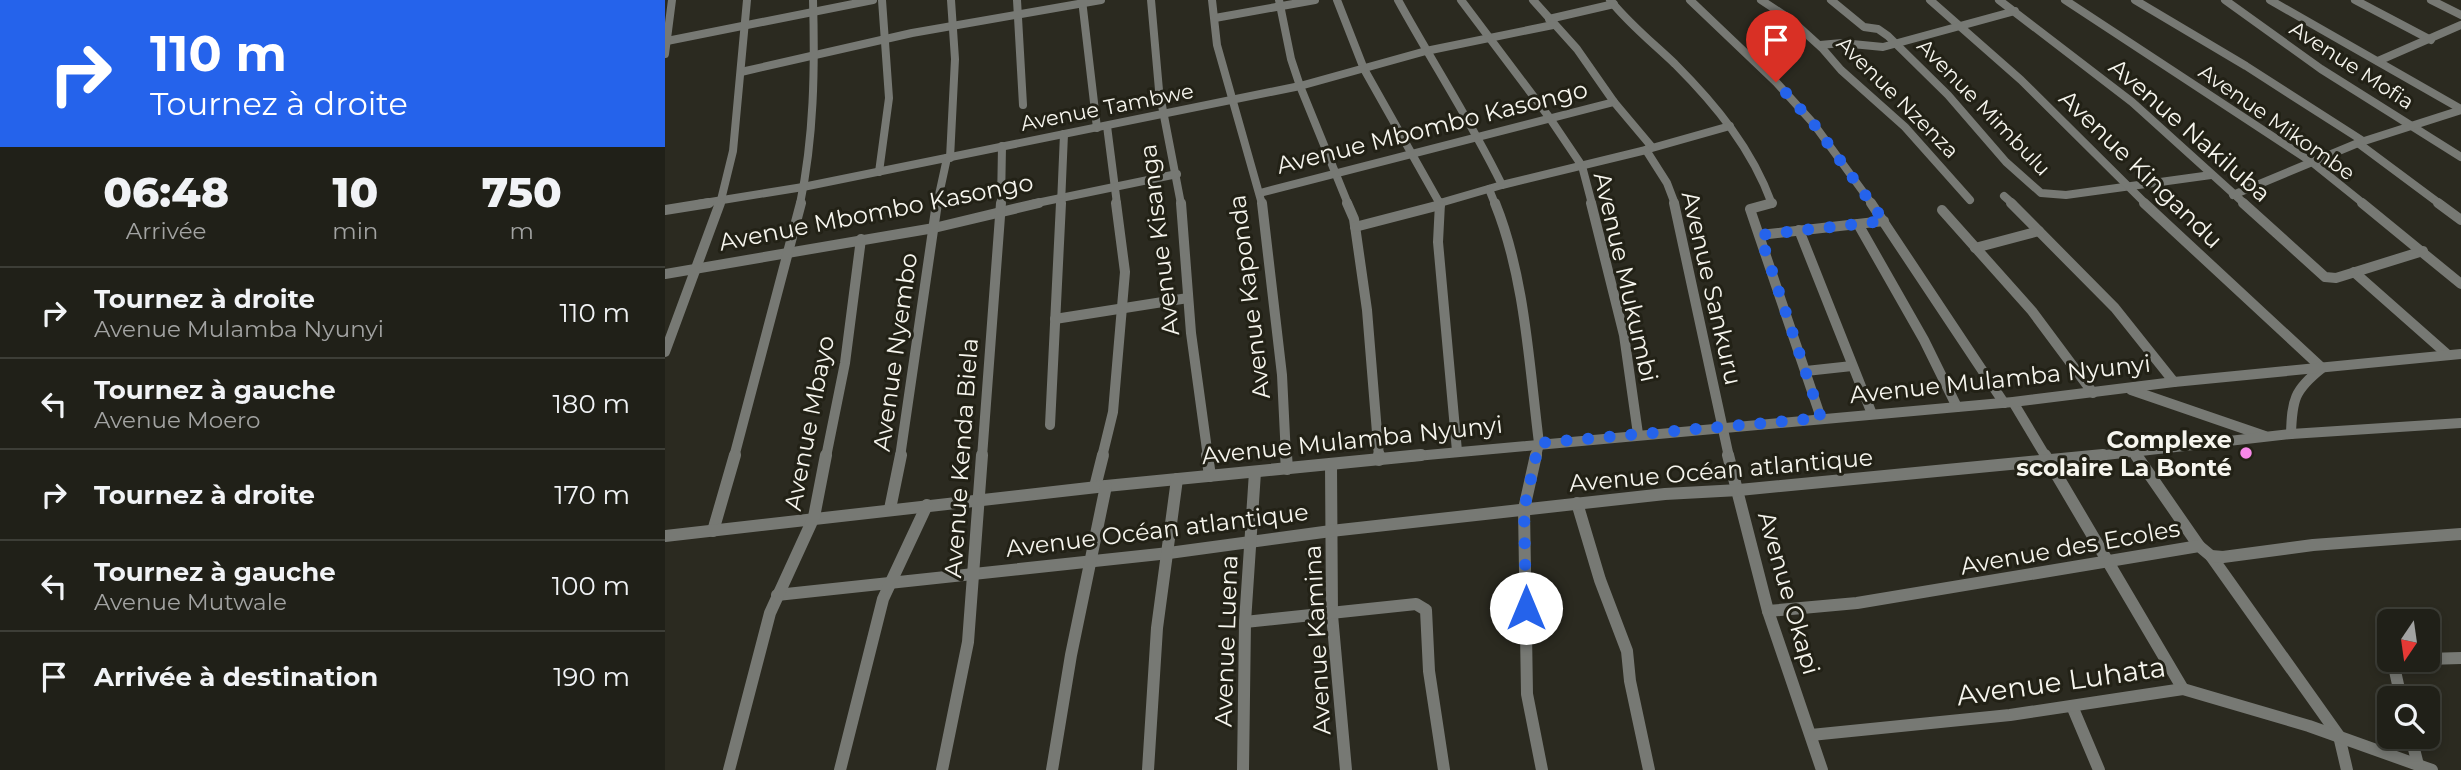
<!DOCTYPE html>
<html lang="fr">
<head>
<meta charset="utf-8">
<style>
  :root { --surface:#202018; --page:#2d2d25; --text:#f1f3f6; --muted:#a2a3a2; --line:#3d3e37 }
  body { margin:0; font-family:Montserrat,sans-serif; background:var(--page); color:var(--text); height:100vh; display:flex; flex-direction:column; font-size:26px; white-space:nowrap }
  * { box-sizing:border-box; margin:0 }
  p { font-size:23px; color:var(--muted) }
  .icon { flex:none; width:38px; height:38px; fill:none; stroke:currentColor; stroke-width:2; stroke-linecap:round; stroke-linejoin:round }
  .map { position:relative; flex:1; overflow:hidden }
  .details { display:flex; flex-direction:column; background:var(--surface); width:665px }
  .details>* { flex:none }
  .guide { background:#2563eb; color:#fff; overflow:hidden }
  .needle { width:46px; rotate:193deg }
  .tools { position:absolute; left:1712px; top:609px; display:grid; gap:14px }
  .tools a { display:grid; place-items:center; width:63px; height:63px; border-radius:10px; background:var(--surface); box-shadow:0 4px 10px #0003,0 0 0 2px var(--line); font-size:35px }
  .pin { position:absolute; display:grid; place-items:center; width:60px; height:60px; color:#fff; margin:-72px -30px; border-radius:50% 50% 50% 0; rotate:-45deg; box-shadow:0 0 7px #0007 }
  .pin .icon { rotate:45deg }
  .me { position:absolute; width:77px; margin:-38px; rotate:0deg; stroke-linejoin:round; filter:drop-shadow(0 0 5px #0008) }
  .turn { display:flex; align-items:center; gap:24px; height:147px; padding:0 35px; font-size:32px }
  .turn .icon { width:91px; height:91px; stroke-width:2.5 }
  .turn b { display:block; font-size:49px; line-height:60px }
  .eta { display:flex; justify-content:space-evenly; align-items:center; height:119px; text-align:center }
  .eta b { font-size:42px; font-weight:800; line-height:49px }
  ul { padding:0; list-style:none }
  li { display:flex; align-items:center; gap:21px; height:91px; padding:0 35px; border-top:2px solid var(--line) }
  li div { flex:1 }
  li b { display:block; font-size:26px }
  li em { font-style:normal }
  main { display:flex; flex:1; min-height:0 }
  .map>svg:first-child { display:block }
</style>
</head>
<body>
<main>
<section class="details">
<div class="guide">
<div class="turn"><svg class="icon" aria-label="right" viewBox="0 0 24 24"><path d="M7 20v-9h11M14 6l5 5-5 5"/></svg><div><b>110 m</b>Tournez à droite</div></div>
</div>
<div class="eta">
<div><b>06:48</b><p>Arrivée</p></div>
<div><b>10</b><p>min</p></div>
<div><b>750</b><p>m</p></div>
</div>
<ul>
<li><svg class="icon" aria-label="right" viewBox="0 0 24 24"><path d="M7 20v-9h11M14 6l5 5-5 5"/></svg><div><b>Tournez à droite</b><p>Avenue Mulamba Nyunyi</p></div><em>110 m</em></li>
<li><svg class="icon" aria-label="left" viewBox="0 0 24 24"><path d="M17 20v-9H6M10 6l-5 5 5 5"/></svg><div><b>Tournez à gauche</b><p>Avenue Moero</p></div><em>180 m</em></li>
<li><svg class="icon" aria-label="right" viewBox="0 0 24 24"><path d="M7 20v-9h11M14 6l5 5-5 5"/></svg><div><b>Tournez à droite</b></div><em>170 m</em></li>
<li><svg class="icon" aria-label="left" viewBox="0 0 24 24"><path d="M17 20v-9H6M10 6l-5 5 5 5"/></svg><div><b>Tournez à gauche</b><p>Avenue Mutwale</p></div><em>100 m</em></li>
<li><svg class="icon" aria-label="arrive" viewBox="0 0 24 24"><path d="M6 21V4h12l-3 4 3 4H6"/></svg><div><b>Arrivée à destination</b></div><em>190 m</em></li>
</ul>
</section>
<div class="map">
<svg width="1796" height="770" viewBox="0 0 1796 770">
  <rect width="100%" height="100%" fill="#2b2a20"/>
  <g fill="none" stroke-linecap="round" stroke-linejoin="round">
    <g stroke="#777974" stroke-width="8">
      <polyline points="352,0 358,105"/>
      <polyline points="417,0 432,128"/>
      <polyline points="486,0 494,90 516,204"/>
      <polyline points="547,0 552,45 597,204"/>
      <polyline points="614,0 626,59 635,86 683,204"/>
      <polyline points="672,0 699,69 775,204"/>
      <path d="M733 0C767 62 806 121 837 185L775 203"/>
      <polyline points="796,0 884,117 917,166 927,204"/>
      <polyline points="868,0 912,49 949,102 986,146 981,150"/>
      <path d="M945 0C964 24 988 43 1010 64 1051 105 1087 149 1107 204H1105"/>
      <polyline points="1025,0 1111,82 1148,123 1207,204"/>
      <polyline points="1096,0 1125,19 1157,48 1176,70 1240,127 1305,200"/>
      <polyline points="1166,0 1199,27 1213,29 1223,36 1283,95 1341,162 1376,193 1401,195 1546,175"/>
      <polyline points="1265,0 1356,80 1481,204"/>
      <polyline points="1334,0 1467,102 1580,204"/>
      <polyline points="1400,0 1648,163 1699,204"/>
      <polyline points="1470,0 1581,66 1698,141"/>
      <polyline points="1560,0 1656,69 1796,157"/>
      <polyline points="1605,0 1796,109"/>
      <polyline points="1690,0 1766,40"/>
      <polyline points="1766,0 1796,15"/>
      <polyline points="550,18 650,0"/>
      <polyline points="884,19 949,4"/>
      <polyline points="2,41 208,0"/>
      <polyline points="1155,45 1177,43 1218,47 1350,11"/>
      <polyline points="0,54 7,0"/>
      <polyline points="1713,61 1796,25"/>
      <polyline points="76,72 247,33 436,0"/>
      <polyline points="442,126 452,204"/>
      <polyline points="1693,143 1775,204"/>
      <polyline points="987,148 1065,126"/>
      <polyline points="981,150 1002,183 1010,204"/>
      <polyline points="285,158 290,59 286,0"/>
      <polyline points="214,172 224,98 217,0"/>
      <polyline points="837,185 981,150"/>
      <polyline points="824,189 830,204"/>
      <polyline points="595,193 949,102"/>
      <polyline points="1568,195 1693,143 1796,110"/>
      <polyline points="1339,196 1348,204"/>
      <polyline points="33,204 138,187 635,86 761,51 888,25"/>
      <polyline points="55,204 68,151 82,0"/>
      <path d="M135 204C149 137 150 69 148 0"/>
      <polyline points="272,204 282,158"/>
      <polyline points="336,204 337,146"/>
      <polyline points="367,204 512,174"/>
      <polyline points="396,204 399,134"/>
    </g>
    <g stroke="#777974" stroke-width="10">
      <polyline points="516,203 526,333 543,457"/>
      <polyline points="597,203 617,375 621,457"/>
      <polyline points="682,203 689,219 702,310 714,457"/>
      <polyline points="775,203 773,242 792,451"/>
      <path d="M830 203C860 277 864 364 874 443L871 457"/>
      <polyline points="926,203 959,335 973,434"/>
      <polyline points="1009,203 1064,457"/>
      <polyline points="1107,203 1085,209 1156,418"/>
      <polyline points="1206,203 1339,403"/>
      <polyline points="1346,203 1450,308 1509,382"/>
      <path d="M1479 203 1657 368C1629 390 1627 400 1626 434"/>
      <polyline points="1578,203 1660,277 1671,278 1758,251"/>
      <polyline points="1697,203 1796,284"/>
      <polyline points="1773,203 1796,220"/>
      <polyline points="0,210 44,203"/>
      <polyline points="1277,210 1367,311 1428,393"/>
      <polyline points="1193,224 1259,340 1292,407"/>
      <polyline points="690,227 775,205"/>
      <polyline points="1134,230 1207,414"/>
      <polyline points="1095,235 1219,221"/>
      <polyline points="1310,248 1374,231"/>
      <polyline points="1689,272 1783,355"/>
      <polyline points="0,274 269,228 374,203"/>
      <polyline points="390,319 523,298"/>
      <polyline points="0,352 55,203"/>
      <polyline points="1141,371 1187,366"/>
      <polyline points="1466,390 1600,436"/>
      <polyline points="1348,402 1381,457"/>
      <polyline points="385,425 396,203"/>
      <polyline points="1468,451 1472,457"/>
      <polyline points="69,457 136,203"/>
      <polyline points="161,457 180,363 196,239"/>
      <polyline points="235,457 272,203"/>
      <polyline points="317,457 336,203"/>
      <polyline points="437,457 448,412 460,272 451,203"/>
      <polyline points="740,457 1348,402 1509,382 1796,354"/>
      <polyline points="1423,457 1626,434 1796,423"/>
    </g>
    <g stroke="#777974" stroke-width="12">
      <polyline points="542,455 545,476"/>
      <polyline points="621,455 622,469"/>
      <polyline points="714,455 714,460"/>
      <polyline points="871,455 859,509 862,694 877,770"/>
      <polyline points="1063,455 1103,611 1157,770"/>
      <polyline points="1380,455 1518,689"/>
      <polyline points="1471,455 1534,546"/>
      <polyline points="666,465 667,615 681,770"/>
      <polyline points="430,487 438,455"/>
      <polyline points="912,503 935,580 962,651 965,681 984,770"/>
      <polyline points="225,509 236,455"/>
      <polyline points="48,531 70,455"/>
      <polyline points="0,536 441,486 756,455"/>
      <polyline points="1546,556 1674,736 1682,770"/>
      <polyline points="112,595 504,553 666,531 1000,494 1074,490 1438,455"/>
      <polyline points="1103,611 1192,603 1534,546 1546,556 1558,557 1648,545 1796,534"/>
      <polyline points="580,622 751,604 761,610 764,671 779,770"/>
      <polyline points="1762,659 1796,658"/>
      <polyline points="1736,698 1728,662 1755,660"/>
      <polyline points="1407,706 1434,770"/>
      <polyline points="1146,735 1345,715 1518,689 1644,726 1767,770"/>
      <polyline points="1746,737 1753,765"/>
      <polyline points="64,770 105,613 149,517 161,455"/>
      <polyline points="175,770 218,599 262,505"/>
      <polyline points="277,770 303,642 317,455"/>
      <polyline points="387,770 406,655 441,486"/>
      <polyline points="483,770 492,628 512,479"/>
      <polyline points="578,770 580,622 590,472"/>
    </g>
  </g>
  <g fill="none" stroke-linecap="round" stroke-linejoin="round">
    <polyline stroke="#2563eb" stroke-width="12" stroke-dasharray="0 21.6" points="861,608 859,509 874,443 1156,418 1095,235 1219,221 1148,123 1111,82"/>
  </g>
  <circle fill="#f888e9" stroke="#222116" stroke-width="2.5" cx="1581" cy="453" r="7"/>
  <g text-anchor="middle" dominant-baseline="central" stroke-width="6" stroke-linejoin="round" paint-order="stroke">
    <g font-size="21" fill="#f6f5ee" stroke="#222116">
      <text transform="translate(1687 65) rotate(33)">Avenue Mofia</text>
      <text transform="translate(1233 97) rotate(45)">Avenue Nzenza</text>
      <text transform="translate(442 107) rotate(-11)">Avenue Tambwe</text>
      <text transform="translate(1319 107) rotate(46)">Avenue Mimbulu</text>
      <text transform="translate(1612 122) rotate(35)">Avenue Mikombe</text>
    </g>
    <g font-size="24" fill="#f6f5ee" stroke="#222116">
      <text transform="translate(767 127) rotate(-14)">Avenue Mbombo Kasongo</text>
      <text transform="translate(1525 130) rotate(41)">Avenue Nakiluba</text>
      <text transform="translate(1476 169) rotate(44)">Avenue Kingandu</text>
      <text transform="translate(211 212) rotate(-11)">Avenue Mbombo Kasongo</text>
      <text transform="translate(494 240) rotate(-97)">Avenue Kisanga</text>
      <text transform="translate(961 277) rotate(77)">Avenue Mukumbi</text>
      <text transform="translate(1047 288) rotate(77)">Avenue Sankuru</text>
      <text transform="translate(584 297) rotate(-97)">Avenue Kaponda</text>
      <text transform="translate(230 352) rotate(-82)">Avenue Nyembo</text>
      <text transform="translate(1335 379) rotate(-6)">Avenue Mulamba Nyunyi</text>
      <text transform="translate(144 423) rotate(-79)">Avenue Mbayo</text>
      <text transform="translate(687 440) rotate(-6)">Avenue Mulamba Nyunyi</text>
      <text transform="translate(296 458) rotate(-86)">Avenue Kenda Biela</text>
      <text transform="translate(1056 470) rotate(-5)">Avenue Océan atlantique</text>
      <text transform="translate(492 530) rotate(-7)">Avenue Océan atlantique</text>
      <text transform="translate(1405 547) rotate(-10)">Avenue des Ecoles</text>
      <text transform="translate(1124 593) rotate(74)">Avenue Okapi</text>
      <text transform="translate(652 640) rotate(-93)">Avenue Kamina</text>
      <text transform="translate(561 641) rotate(-88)">Avenue Luena</text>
    </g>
    <g font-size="24" font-weight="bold" fill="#f6f5ee" stroke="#222116" text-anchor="end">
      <text x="1567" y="439">Complexe<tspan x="1567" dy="28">scolaire La Bonté</tspan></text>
    </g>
    <g font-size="28" fill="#f6f5ee" stroke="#222116">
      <text transform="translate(1396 681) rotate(-8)">Avenue Luhata</text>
    </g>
  </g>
</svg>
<div class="tools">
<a><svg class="needle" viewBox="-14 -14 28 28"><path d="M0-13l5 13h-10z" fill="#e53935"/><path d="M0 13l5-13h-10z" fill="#a2a3a2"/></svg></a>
<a><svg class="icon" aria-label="search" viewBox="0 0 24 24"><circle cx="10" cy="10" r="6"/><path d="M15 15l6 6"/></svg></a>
</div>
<div class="pin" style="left:1111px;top:82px;background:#d93025"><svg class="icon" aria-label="arrive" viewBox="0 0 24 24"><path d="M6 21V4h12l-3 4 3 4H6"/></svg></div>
<svg class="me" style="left:861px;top:608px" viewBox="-20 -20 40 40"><circle r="19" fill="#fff"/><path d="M0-13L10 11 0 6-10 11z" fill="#2563eb"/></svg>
</div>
</main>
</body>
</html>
